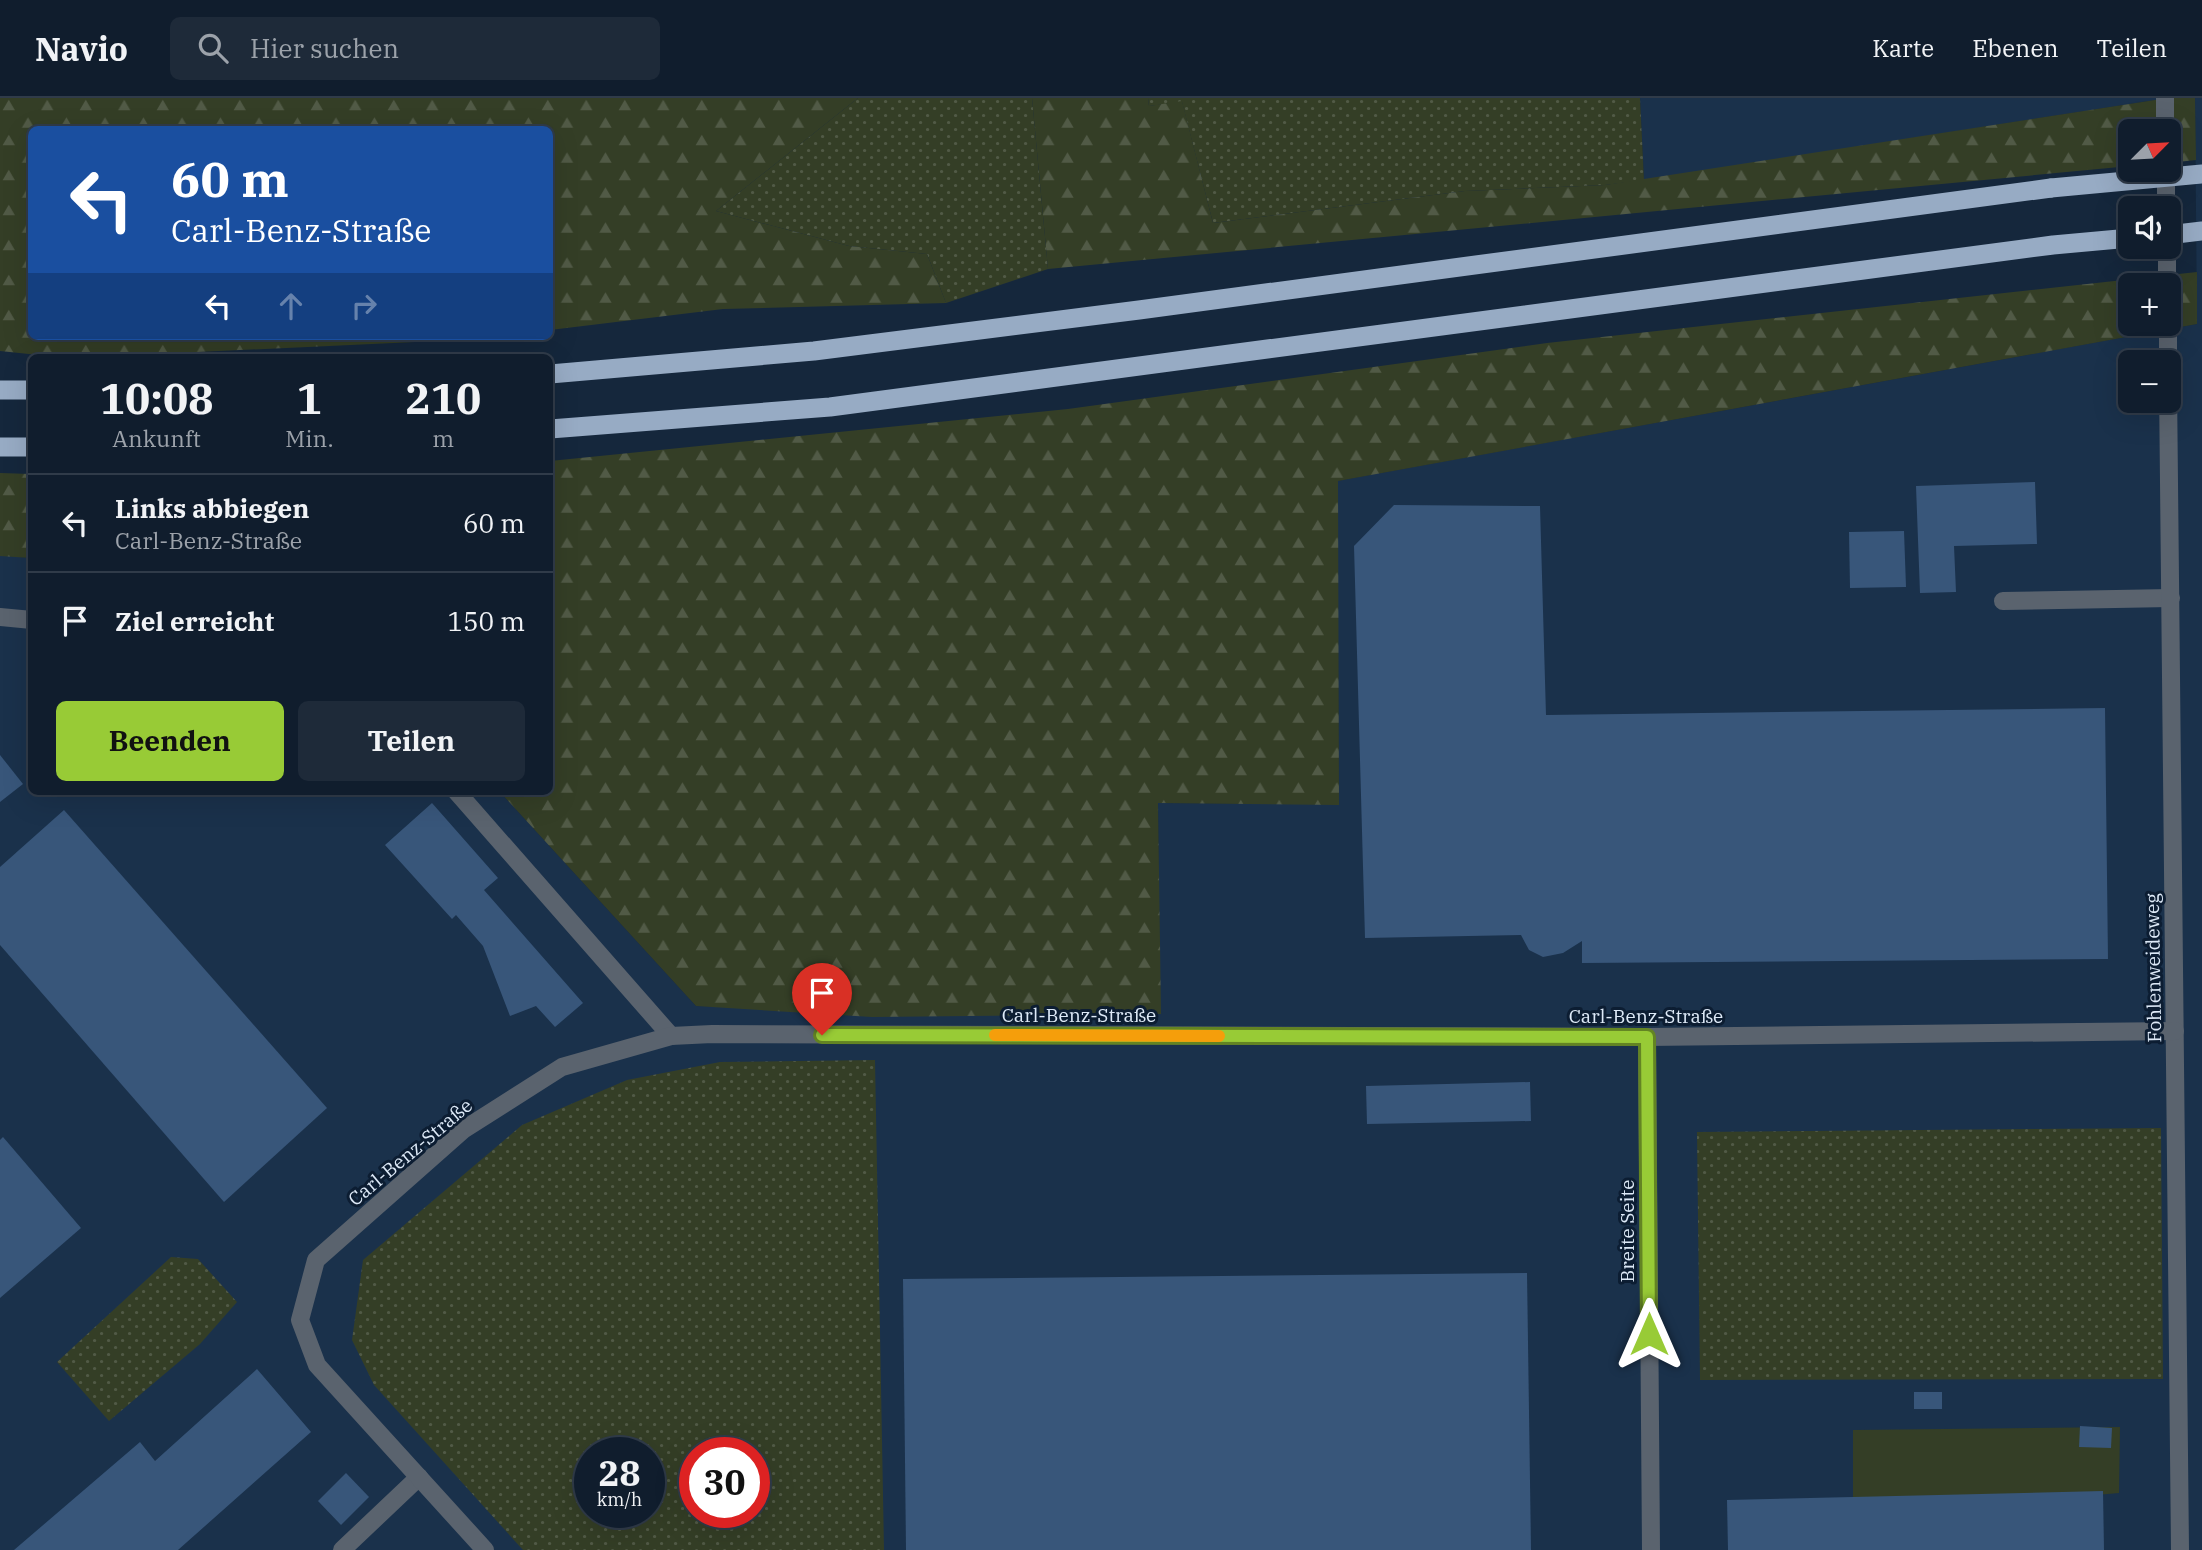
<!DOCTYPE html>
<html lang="de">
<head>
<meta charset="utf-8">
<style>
  :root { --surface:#101d2d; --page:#1e2a39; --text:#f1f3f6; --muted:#9ca2aa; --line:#303b49; --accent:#98cb36 }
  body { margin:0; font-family:"IBM Plex Serif",serif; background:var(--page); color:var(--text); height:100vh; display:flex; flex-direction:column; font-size:26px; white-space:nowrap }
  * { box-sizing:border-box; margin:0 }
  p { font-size:23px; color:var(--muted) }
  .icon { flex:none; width:38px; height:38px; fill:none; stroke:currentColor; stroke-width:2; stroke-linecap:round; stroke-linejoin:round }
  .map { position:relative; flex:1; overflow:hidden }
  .side { position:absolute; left:28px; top:256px; width:525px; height:441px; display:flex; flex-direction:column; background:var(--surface); border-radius:10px; box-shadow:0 7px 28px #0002,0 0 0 2px var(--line) }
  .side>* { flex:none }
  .guide { position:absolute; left:28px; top:28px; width:525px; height:214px; border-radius:10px; box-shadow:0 7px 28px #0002,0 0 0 2px var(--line); background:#1a4fa0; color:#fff; overflow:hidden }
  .needle { width:46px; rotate:66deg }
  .fabs { position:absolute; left:2118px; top:21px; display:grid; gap:14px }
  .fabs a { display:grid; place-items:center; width:63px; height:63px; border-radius:10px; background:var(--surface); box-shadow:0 7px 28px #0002,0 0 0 2px var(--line); font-size:35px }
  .speed { position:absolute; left:574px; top:1339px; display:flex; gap:14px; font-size:35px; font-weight:700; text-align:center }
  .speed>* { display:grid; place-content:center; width:91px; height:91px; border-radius:50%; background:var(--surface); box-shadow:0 7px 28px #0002,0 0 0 2px var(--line); line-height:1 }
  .speed small { font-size:18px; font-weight:400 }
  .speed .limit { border:10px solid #d22; background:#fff; color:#111 }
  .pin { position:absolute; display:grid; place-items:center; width:60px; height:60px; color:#fff; margin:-72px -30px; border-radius:50% 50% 50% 0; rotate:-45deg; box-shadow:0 0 7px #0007 }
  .pin .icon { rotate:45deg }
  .me { position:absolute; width:77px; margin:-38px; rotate:0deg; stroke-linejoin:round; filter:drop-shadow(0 0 5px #0008) }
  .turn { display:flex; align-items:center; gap:24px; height:147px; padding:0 28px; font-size:32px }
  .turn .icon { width:91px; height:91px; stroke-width:2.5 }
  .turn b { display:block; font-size:49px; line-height:60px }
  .lanes { display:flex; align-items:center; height:66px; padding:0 28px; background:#0003; justify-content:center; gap:35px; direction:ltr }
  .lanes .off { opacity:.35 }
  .eta { display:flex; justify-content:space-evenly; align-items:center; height:119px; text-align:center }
  .eta b { font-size:42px; font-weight:700; line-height:49px }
  .action { display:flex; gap:14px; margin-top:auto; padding:14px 28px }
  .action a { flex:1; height:80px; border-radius:10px; background:var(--accent); color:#111; font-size:28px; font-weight:700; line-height:80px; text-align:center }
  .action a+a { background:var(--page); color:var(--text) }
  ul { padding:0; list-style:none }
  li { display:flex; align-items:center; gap:21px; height:98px; padding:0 28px; border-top:2px solid var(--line) }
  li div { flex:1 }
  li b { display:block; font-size:26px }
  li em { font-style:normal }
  header { display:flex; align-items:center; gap:42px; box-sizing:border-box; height:98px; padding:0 35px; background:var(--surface); border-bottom:2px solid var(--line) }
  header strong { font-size:33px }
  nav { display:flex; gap:38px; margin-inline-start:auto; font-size:24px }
  .search { width:490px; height:63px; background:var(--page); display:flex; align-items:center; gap:18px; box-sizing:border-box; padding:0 24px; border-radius:10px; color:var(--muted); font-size:26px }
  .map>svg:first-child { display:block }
</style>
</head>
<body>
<header>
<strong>Navio</strong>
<div class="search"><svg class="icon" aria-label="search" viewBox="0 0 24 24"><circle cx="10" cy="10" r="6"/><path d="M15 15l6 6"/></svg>Hier suchen</div>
<nav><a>Karte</a><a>Ebenen</a><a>Teilen</a></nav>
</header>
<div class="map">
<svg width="2202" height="1452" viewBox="0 0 2202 1452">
  <defs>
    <pattern id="grass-dots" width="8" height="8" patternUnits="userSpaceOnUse" patternTransform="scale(1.75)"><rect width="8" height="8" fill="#343e26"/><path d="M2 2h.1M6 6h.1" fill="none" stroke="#515a46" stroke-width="1.8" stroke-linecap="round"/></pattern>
    <pattern id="forest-firs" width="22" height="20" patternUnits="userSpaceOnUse" patternTransform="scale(1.75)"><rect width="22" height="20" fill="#343e26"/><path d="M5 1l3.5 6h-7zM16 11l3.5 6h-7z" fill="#515a46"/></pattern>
  </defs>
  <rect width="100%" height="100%" fill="#15273c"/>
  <g fill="#1a314b" fill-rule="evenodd">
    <polygon points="1640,0 2168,0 1644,82"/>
    <path d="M2195 0H2202V1452H0V457L31 460 32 693H499L696 908 1160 916 1158 705 1339 706 1337 383 2197 226ZM2130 264H2168V303H2130ZM590 1354H649V1414H590ZM695 1354H754V1414H695Z"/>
  </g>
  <g fill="url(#grass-dots)" fill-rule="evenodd">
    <polygon points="858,0 1032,0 1048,171 946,205 927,156 849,148 716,113"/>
    <polygon points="1148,0 1640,0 1644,82 1605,87 1465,93 1213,125 1182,4 1149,8"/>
    <path d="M875 962 884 1452H523L374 1287 352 1242 363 1162 522 1027 627 982 720 964ZM590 1354H649V1414H590ZM695 1354H754V1414H695Z"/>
    <polygon points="2161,1030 2163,1281 1700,1282 1697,1034"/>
    <polygon points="171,1159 198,1161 237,1204 200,1246 109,1323 57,1264"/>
  </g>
  <g fill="url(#forest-firs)" fill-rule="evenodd">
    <polygon points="0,0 858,0 716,113 849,148 927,156 946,205 723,211 550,232 550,32 32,32 32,238 504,238 479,241 90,259 58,259 0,253"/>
    <polygon points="1032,0 1148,0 1149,8 1182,3 1213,125 1465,93 1605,87 2168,0 2195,0 2196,62 2168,65 2168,33 2130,33 2130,68 1048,171"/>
    <path d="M2197 174V226L1338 383 1339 707 1158 705 1161 916 872 919 696 908 499 693H550V363L1068 311 1547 245ZM2130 187H2168V226H2130Z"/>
    <polygon points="0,375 31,376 31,460 0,458"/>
  </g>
  <polygon fill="#343e26" points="2120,1329 2119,1395 2074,1399 1853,1452 1853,1332"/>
  <g fill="#38567a">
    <polygon points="2035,384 2037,446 1954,448 1956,494 1920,495 1916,388"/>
    <polygon points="1394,407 1540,408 1546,617 2105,610 2108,861 1582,865 1582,843 1563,855 1543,859 1529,852 1521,837 1365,840 1354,448"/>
    <polygon points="1904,433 1906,489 1850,490 1849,434"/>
    <polygon points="0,657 23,686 0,704"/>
    <polygon points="432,705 498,780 484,792 583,905 555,929 536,908 510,918 483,848 456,817 452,821 385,747"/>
    <polygon points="64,712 327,1010 224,1104 0,847 0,769"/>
    <polygon points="1530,984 1531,1023 1367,1026 1366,988"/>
    <polygon points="3,1039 81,1130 0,1200 0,1042"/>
    <polygon points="1527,1175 1531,1452 906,1452 903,1181"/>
    <polygon points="257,1271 311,1334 178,1452 14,1452 140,1344 155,1363"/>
    <rect x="1914" y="1294" width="28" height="17"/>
    <polygon points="2080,1328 2112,1330 2111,1350 2079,1349"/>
    <polygon points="346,1375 369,1399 341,1427 318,1403"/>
    <polygon points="2103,1393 2104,1452 1728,1452 1727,1402"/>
  </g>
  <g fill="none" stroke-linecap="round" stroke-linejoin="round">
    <g stroke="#5a636e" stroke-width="18">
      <polyline points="2003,503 2171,500"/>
      <polyline points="0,519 32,522"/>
      <polyline points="456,693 671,938"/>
    </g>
    <g stroke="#5a636e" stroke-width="18">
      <polyline points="2165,0 2165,33"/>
      <polyline points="2166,72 2166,110"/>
      <polyline points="2167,149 2167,187"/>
      <polyline points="2168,226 2168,264"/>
      <polyline points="2168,287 2180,1452"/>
      <polyline points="1647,939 1651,1452"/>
      <polyline points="342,1452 419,1379"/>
      <polyline points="485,1452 317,1267 300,1222 316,1162 463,1032 562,969 671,938 712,936 1647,939 2175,933"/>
    </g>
    <g stroke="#97abc4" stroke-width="19">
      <polyline points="2168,137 2202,133"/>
      <polyline points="550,276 814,253 1139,212 2051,90"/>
      <polyline points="0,292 32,292"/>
      <polyline points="550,331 830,309 2053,147 2130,140"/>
      <polyline points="0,349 32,349"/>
    </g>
    <polyline stroke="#97abc4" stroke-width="19" points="2051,90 2202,76"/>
  </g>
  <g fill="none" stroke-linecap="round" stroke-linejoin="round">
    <g stroke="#638423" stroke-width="18">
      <polyline id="route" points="822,937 1647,939 1649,1236"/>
    </g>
    <use href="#route" stroke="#98cb36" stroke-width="12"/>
    <polyline stroke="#f59e0b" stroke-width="12" points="995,937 1219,938"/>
  </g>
  <g text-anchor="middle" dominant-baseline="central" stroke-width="6" stroke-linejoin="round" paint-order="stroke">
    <g font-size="19" fill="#deeaf8" stroke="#0c1d32">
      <text transform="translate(2153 870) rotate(-91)">Fohlenweideweg</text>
      <text x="1079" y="917">Carl-Benz-Straße</text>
      <text x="1646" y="918">Carl-Benz-Straße</text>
      <text transform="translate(410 1054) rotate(-40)">Carl-Benz-Straße</text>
      <text transform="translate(1627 1133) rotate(-90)">Breite Seite</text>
    </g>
  </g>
</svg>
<div class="fabs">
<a><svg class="needle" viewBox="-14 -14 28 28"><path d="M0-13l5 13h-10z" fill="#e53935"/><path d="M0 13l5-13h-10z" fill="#9ca2aa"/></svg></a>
<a><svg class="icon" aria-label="sound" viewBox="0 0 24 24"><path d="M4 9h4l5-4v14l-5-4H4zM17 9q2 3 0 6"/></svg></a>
<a>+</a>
<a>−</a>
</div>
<div class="speed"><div>28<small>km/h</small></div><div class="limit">30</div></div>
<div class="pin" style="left:822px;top:937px;background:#d93025"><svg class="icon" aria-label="arrive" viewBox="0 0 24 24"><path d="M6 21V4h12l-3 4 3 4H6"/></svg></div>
<svg class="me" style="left:1649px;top:1236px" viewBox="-20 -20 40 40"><path d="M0-17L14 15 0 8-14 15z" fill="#98cb36" stroke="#fff" stroke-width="4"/></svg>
<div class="guide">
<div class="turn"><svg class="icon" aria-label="left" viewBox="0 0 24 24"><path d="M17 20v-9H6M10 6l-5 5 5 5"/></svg><div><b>60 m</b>Carl-Benz-Straße</div></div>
<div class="lanes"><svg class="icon" aria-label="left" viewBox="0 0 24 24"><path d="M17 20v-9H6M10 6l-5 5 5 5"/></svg><svg class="icon off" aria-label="ahead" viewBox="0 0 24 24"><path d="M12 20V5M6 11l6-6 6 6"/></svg><svg class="icon off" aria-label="right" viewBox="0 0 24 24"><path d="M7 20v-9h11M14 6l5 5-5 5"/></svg></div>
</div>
<section class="side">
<div class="eta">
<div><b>10:08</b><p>Ankunft</p></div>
<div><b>1</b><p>Min.</p></div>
<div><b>210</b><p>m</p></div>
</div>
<ul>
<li><svg class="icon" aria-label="left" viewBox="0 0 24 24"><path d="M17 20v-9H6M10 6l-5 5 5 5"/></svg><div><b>Links abbiegen</b><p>Carl-Benz-Straße</p></div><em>60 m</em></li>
<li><svg class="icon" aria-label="arrive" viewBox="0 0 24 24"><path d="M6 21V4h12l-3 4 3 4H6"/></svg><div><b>Ziel erreicht</b></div><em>150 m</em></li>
</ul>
<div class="action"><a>Beenden</a><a>Teilen</a></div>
</section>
</div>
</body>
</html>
